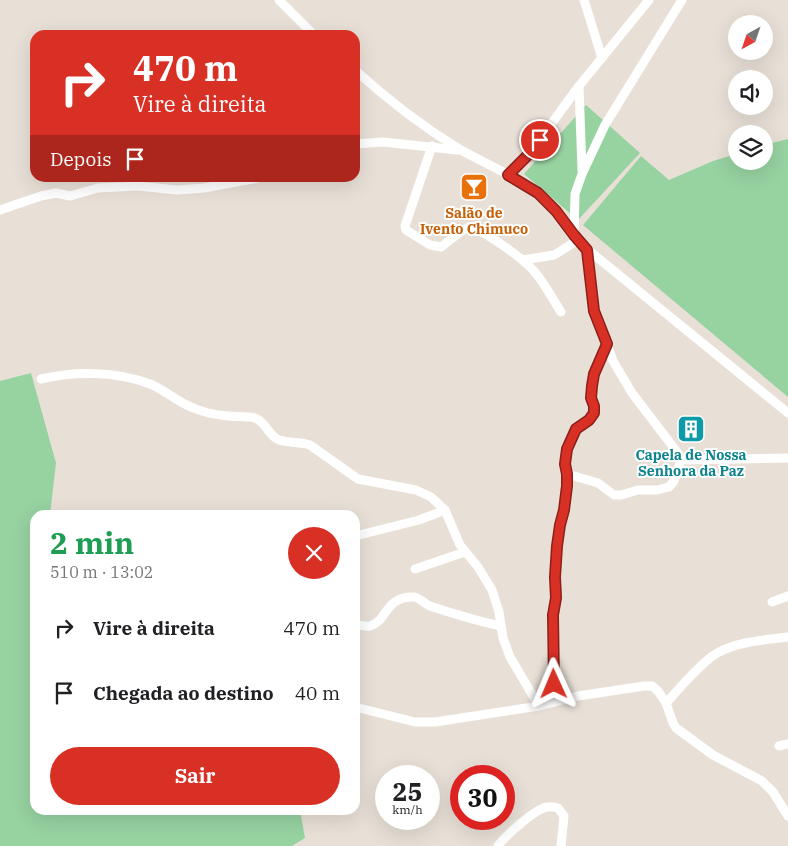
<!DOCTYPE html>
<html lang="pt">
<head>
<meta charset="utf-8">
<style>
  :root { --surface:#fff; --page:#f2f2f2; --text:#202124; --muted:#757577; --accent:#d93025 }
  body { margin:0; font-family:"IBM Plex Serif",serif; background:var(--page); color:var(--text); height:100vh; display:flex; flex-direction:column; font-size:19px; white-space:nowrap }
  * { box-sizing:border-box; margin:0 }
  p { font-size:16px; color:var(--muted) }
  .icon { flex:none; width:28px; height:28px; fill:none; stroke:currentColor; stroke-width:2; stroke-linecap:round; stroke-linejoin:round }
  .map { position:relative; flex:1; overflow:hidden }
  .details { position:absolute; left:30px; top:510px; width:330px; height:305px; display:flex; flex-direction:column; background:var(--surface); border-radius:15px; box-shadow:0 5px 20px #0002 }
  .details>* { flex:none }
  .hud { position:absolute; left:30px; top:30px; width:330px; height:152px; border-radius:15px; box-shadow:0 5px 20px #0002; background:#d93025; color:#fff; overflow:hidden }
  .needle { width:32px; rotate:220deg }
  .fabs { position:absolute; left:728px; top:15px; display:grid; gap:10px }
  .fabs a { display:grid; place-items:center; width:45px; height:45px; border-radius:50%; background:var(--surface); box-shadow:0 5px 20px #0002; font-size:25px }
  .speed { position:absolute; left:375px; top:765px; display:flex; gap:10px; font-size:25px; font-weight:700; text-align:center }
  .speed>* { display:grid; place-content:center; width:65px; height:65px; border-radius:50%; background:var(--surface); box-shadow:0 5px 20px #0002; line-height:1 }
  .speed small { font-size:12px; font-weight:400 }
  .speed .limit { border:8px solid #d22; background:#fff; color:#111 }
  .pin { position:absolute; display:grid; place-items:center; width:42px; height:42px; color:#fff; margin:-21px; border:2px solid #fff; border-radius:50%; box-shadow:0 1px 5px #0007 }
  .me { position:absolute; width:55px; margin:-28px; rotate:359deg; stroke-linejoin:round; filter:drop-shadow(0 0 4px #0008) }
  .turn { display:flex; align-items:center; gap:18px; height:105px; padding:0 20px; font-size:22px }
  .turn .icon { width:65px; height:65px; stroke-width:2.5 }
  .turn b { display:block; font-size:35px; line-height:42px }
  .then { display:flex; align-items:center; height:48px; padding:0 20px; background:#0003; gap:10px; font-size:19px }
  .round { display:grid; place-items:center; flex:none; width:52px; height:52px; border-radius:26px; background:var(--page) }
  .headline { display:flex; align-items:center; justify-content:space-between; height:85px; padding:0 20px }
  h1 { font-size:30px; font-weight:700; line-height:38px; color:#1e9e55 }
  .primary-button { display:flex; gap:10px; margin-top:auto; padding:10px 20px }
  .primary-button a { flex:1; height:58px; border-radius:30px; background:var(--accent); color:#fff; font-size:20px; font-weight:700; line-height:58px; text-align:center }
  ul { padding:0; list-style:none }
  li { display:flex; align-items:center; gap:15px; height:65px; padding:0 20px }
  li div { flex:1 }
  li b { display:block; font-size:19px }
  li em { font-style:normal }
  .map>svg:first-child { display:block }
</style>
</head>
<body>
<div class="map">
<svg width="788" height="846" viewBox="0 0 788 846">
  <rect width="100%" height="100%" fill="#e8e0d7"/>
  <g fill="#97d2a1">
    <polygon points="586,105 640,153 578,220 524,174"/>
    <polygon points="788,139 788,397 583,225 641,156 669,180 713,161 736,154 736,161 764,161 764,145"/>
    <polygon points="31,373 56,463 50,515 35,515 35,810 300,810 305,838 292,846 0,846 0,381"/>
  </g>
  <g fill="none" stroke-linecap="round" stroke-linejoin="round">
    <g stroke="#fff" stroke-width="9">
      <polyline points="279,0 314,35"/>
      <polyline points="584,0 602,58"/>
      <path d="M355 70C388 100 423 127 461 150 486 164 514 175 537 193 557 208 570 231 587 249L788 413"/>
      <polyline points="579,86 582,170"/>
      <polyline points="355,144 383,142 457,150"/>
      <path d="M432 146 405 226 406 230 430 245 441 247 463 230 469 227C484 230 522 258 533 270 544 282 552 298 561 312"/>
      <polyline points="509,175 530,153 579,86 649,0"/>
      <polyline points="0,210 41,196 56,193 70,196 98,188 138,186 177,190 204,188 258,178"/>
      <polyline points="574,235 575,194 582,174 605,125 682,0"/>
      <polyline points="523,260 554,255 578,240"/>
      <path d="M41 379C76 371 116 371 150 384 165 390 176 401 191 407 202 412 216 415 228 416 237 417 246 416 255 418 266 422 267 433 277 439 287 444 300 441 310 445L358 479 416 490 431 497 445 510 460 545 478 567 492 590 499 612 503 638 510 657 539 706"/>
      <polyline points="681,460 788,458"/>
      <polyline points="567,474 598,483 614,495 621,495 638,490 657,490 669,487 674,481 681,460 677,452 632,393 613,361 595,311 587,249"/>
      <polyline points="355,536 419,520 445,510"/>
      <polyline points="415,569 465,552"/>
      <polyline points="772,602 788,596"/>
      <path d="M355 624C360 625 365 627 370 626 388 621 384 597 413 597 420 597 424 604 430 606 454 614 477 621 501 626"/>
      <polyline points="554,702 553,615 556,598 555,577 557,546 560,525 564,510 567,486 567,474 565,465 567,449 576,429 589,420 594,413 594,406 591,398 592,386 595,374 607,344"/>
      <path d="M666 703C679 689 703 660 719 652 740 641 766 640 788 637"/>
      <polyline points="355,707 415,722 435,722 539,706 578,696 644,686 652,686 658,691 666,703 673,723 676,728 713,755 762,781 773,792 788,816"/>
      <polyline points="779,746 788,744"/>
      <path d="M498 846C505 836 535 809 547 807 551 806 554 807 558 808L564 816 561 846"/>
    </g>
  </g>
  <g fill="none" stroke-linecap="round" stroke-linejoin="round">
    <g stroke="#8d1f18" stroke-width="12">
      <polyline id="route" points="540,140 530,153 508,175 538,193 556,211 574,235 587,250 594,311 607,344 594,374 592,386 591,398 594,406 594,413 589,420 576,429 567,449 565,464 567,474 567,486 564,510 560,525 557,546 555,577 556,598 553,615 554,684"/>
    </g>
    <use href="#route" stroke="#d93025" stroke-width="9"/>
  </g>
  <defs>
    <g id="bar-square" transform="scale(1.4375)"><rect x="-9" y="-9" width="18" height="18" rx="4" fill="#e8710a" stroke="#fff"/><path d="M-6-5H6L.8 .8V4.5H3.5V6h-7V4.5H-.8V.8Z" fill="#fff"/></g>
    <g id="building-square" transform="scale(1.4375)"><rect x="-9" y="-9" width="18" height="18" rx="4" fill="#0f9aa8" stroke="#fff"/><path d="M-4-6H4V6H1V3H-1V6H-4ZM-2.5-4.3h1.7v1.8h-1.7ZM.8-4.3h1.7v1.8H.8ZM-2.5-1h1.7V.8h-1.7ZM.8-1h1.7V.8H.8Z" fill="#fff"/></g>
  </defs>
  <g fill-rule="evenodd">
    <use href="#bar-square" x="474" y="187"/>
    <use href="#building-square" x="691" y="429"/>
  </g>
  <g text-anchor="middle" dominant-baseline="central" stroke-width="4" stroke-linejoin="round" paint-order="stroke">
    <g font-size="14" font-weight="bold" fill="#c56008" stroke="#fff">
      <text x="474" y="213">Salão de<tspan x="474" dy="16">Ivento Chimuco</tspan></text>
    </g>
    <g font-size="14" font-weight="bold" fill="#0d838f" stroke="#fff">
      <text x="691" y="455">Capela de Nossa<tspan x="691" dy="16">Senhora da Paz</tspan></text>
    </g>
  </g>
</svg>
<div class="fabs">
<a><svg class="needle" viewBox="-14 -14 28 28"><path d="M0-13l5 13h-10z" fill="#e53935"/><path d="M0 13l5-13h-10z" fill="#757577"/></svg></a>
<a><svg class="icon" aria-label="sound" viewBox="0 0 24 24"><path d="M4 9h4l5-4v14l-5-4H4zM17 9q2 3 0 6"/></svg></a>
<a><svg class="icon" aria-label="layers" viewBox="0 0 24 24"><path d="M12 4l9 5-9 5-9-5zM3 14l9 5 9-5"/></svg></a>
</div>
<div class="speed"><div>25<small>km/h</small></div><div class="limit">30</div></div>
<div class="pin" style="left:540px;top:140px;background:#d93025"><svg class="icon" aria-label="arrive" viewBox="0 0 24 24"><path d="M6 21V4h12l-3 4 3 4H6"/></svg></div>
<svg class="me" style="left:554px;top:684px" viewBox="-20 -20 40 40"><path d="M0-17L14 15 0 8-14 15z" fill="#d93025" stroke="#fff" stroke-width="4"/></svg>
<div class="hud">
<div class="turn"><svg class="icon" aria-label="right" viewBox="0 0 24 24"><path d="M7 20v-9h11M14 6l5 5-5 5"/></svg><div><b>470 m</b>Vire à direita</div></div>
<div class="then">Depois<svg class="icon" aria-label="arrive" viewBox="0 0 24 24"><path d="M6 21V4h12l-3 4 3 4H6"/></svg></div>
</div>
<section class="details">
<div class="headline"><div><h1>2 min</h1><p>510 m · 13:02</p></div><a class="round" style="background:#d93025;color:#fff"><svg class="icon" aria-label="close" viewBox="0 0 24 24"><path d="M6 6l12 12M18 6L6 18"/></svg></a></div>
<ul>
<li><svg class="icon" aria-label="right" viewBox="0 0 24 24"><path d="M7 20v-9h11M14 6l5 5-5 5"/></svg><div><b>Vire à direita</b></div><em>470 m</em></li>
<li><svg class="icon" aria-label="arrive" viewBox="0 0 24 24"><path d="M6 21V4h12l-3 4 3 4H6"/></svg><div><b>Chegada ao destino</b></div><em>40 m</em></li>
</ul>
<div class="primary-button"><a>Sair</a></div>
</section>
</div>
</body>
</html>
